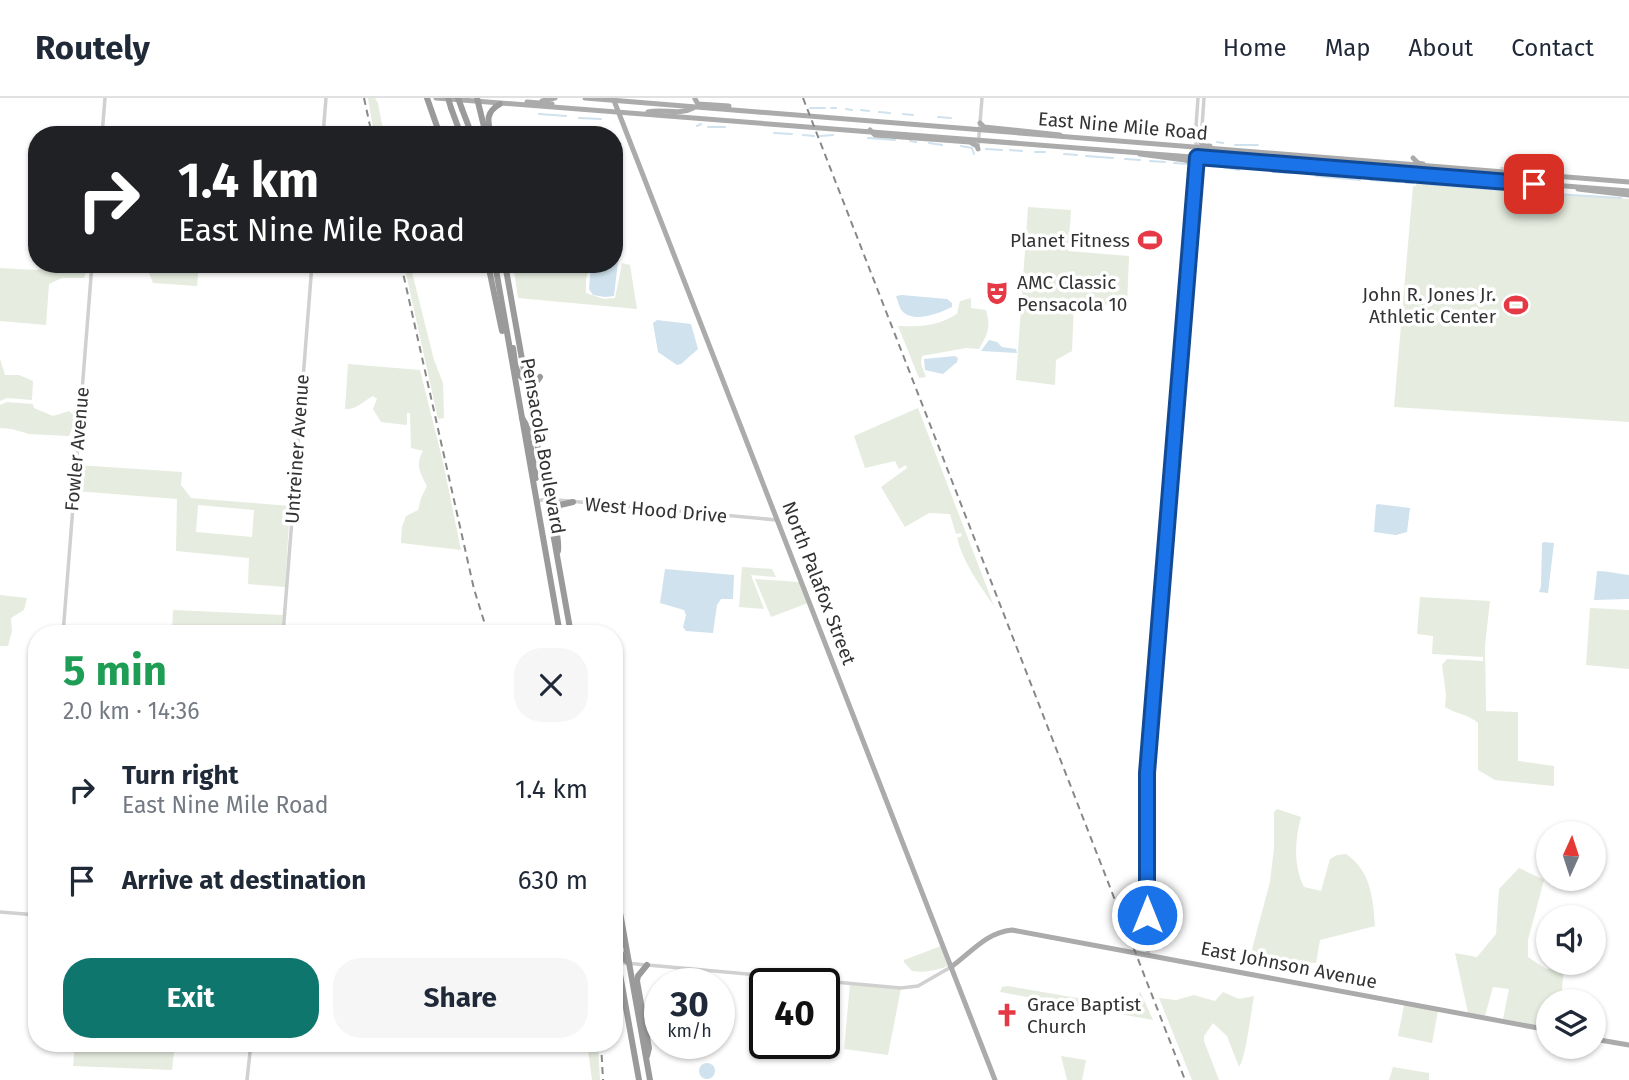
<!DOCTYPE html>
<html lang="en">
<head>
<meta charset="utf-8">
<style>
  :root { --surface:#fff; --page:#f6f6f7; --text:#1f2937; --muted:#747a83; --line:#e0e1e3; --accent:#0f766e }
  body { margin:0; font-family:"Fira Sans",sans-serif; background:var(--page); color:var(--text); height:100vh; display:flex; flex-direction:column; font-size:26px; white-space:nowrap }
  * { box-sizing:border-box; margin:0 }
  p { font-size:23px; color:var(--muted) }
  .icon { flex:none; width:38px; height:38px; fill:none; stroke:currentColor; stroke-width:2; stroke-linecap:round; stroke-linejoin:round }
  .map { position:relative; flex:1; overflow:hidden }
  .drawer { position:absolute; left:28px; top:527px; width:595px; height:427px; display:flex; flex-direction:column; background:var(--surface); border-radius:28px; box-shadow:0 2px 5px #0004 }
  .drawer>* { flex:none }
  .banner { position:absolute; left:28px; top:28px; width:595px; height:147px; border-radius:28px; box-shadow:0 2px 5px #0004; background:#202124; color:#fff; overflow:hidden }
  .needle { width:46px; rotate:3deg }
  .fabs { position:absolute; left:1536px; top:723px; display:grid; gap:14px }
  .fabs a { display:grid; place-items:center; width:70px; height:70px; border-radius:50%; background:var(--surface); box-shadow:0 2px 5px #0004; font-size:35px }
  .speed { position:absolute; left:644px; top:870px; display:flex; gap:14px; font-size:35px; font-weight:700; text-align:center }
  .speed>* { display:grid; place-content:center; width:91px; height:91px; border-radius:50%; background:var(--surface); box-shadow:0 2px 5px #0004; line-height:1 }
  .speed small { font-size:18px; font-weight:400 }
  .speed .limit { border:4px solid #111; border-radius:10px; background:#fff; color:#111 }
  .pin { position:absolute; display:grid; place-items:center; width:60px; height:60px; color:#fff; margin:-30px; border-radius:14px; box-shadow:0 4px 10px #0006 }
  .me { position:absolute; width:77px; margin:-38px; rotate:0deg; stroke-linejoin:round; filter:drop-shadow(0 0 5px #0008) }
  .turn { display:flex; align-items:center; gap:24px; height:147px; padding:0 35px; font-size:32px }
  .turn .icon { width:91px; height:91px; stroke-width:2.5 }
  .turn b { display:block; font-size:49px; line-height:60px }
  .round { display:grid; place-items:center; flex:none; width:74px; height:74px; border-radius:28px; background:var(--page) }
  .overview { display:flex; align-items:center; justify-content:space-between; height:119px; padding:0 35px }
  h1 { font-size:42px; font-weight:700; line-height:52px; color:#1e9e55 }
  .action { display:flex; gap:14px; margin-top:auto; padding:14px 35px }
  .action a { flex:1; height:80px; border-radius:28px; background:var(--accent); color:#fff; font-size:28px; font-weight:700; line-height:80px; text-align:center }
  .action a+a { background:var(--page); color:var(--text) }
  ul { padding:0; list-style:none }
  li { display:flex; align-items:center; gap:21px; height:91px; padding:0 35px }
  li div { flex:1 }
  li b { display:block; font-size:26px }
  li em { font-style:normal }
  header { display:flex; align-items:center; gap:42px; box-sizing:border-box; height:98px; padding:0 35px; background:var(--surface); border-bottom:2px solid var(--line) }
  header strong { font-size:33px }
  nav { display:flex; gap:38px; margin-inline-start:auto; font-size:24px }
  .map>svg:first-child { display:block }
</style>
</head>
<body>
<header>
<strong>Routely</strong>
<nav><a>Home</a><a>Map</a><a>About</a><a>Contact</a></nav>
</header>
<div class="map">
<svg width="1629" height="982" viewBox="0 0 1629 982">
  <rect width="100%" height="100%" fill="#fff"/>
  <g fill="#e6ecdf" fill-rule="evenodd">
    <polygon points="368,0 375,0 378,5 384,37 374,37"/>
    <polygon points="1417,84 1506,91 1507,95 1531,97 1532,93 1629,101 1629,324 1394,309 1413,88 1416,88"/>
    <polygon points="1028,109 1071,112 1068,153 1129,158 1127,208 1074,204 1072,253 1056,262 1055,287 1016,282"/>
    <polygon points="622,165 630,167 637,211 518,200 513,166 590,166 586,181 586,195 604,201 615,200"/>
    <polygon points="49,166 89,166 84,180 62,180 49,186 46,227 0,223 0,170 37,172 47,169"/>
    <polygon points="154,166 199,166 197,188 153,185 149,175"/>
    <polygon points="404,166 410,166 434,262 443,285 444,320 438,321"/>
    <path d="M971 200V210L986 212C991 229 988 236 979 251L966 250 922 258 921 266 926 279 919 280 898 228C921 229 938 228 957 216L960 203Z"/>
    <polygon points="0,261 5,277 19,277 33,283 32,302 7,300 0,303"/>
    <path d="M348 266 420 272 443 364 461 452 401 445 402 429 406 418 418 412 421 400 427 388C420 375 415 366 423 353L411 350 410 315H407V327L381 324 373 311 377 301 373 298C363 303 357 312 345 311Z"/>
    <polygon points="7,304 33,306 34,310 53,318 69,313 77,320 69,338 29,336 12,331 0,330 0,307"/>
    <path d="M918 310 994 508C980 488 963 464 957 440L962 438 961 435 956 436 950 416 929 415 905 429 881 389 907 370 906 367 899 371 895 363 865 370 854 338Z"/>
    <path d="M77 367 182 374 181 387 191 400 290 408 285 489 248 486 249 460 176 453 177 401 75 393ZM198 407 254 412 252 439 196 434Z"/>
    <polygon points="742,469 772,471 776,479 751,477 764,511 739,509"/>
    <polygon points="755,481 799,484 808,505 771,519"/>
    <polygon points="0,497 27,500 24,512 11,520 12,533 8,548 0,548"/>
    <path d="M1420 499 1490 503 1485 547 1486 613 1518 614V663L1554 668V688L1495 682 1478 672V625C1468 616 1456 616 1445 609L1446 597 1442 567 1447 561 1483 563V559L1432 556 1433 538 1417 536Z"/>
    <polygon points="1590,510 1629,512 1629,571 1586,567"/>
    <polygon points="173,512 283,517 281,535 172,536"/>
    <path d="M1277 711 1301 719C1295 741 1293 768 1304 789L1321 793 1330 761 1337 757 1346 756C1371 773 1373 800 1375 828L1320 842 1316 865 1285 863 1265 872 1252 851 1270 784 1274 750V714Z"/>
    <polygon points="1519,770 1544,782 1528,842 1528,859 1546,871 1564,869 1561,903 1549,903 1549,930 1503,921 1509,891 1493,889 1485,918 1468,915 1455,855 1477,859 1496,836 1499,791"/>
    <path d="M941 848 948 868C936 872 926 875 912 873L904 864V862Z"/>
    <polygon points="850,886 901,890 888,957 844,951"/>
    <polygon points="1008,888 1136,910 1140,893 1153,922 1000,894 1002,889"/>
    <path d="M1223 894 1239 901 1254 898C1251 913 1246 960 1239 969L1227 938 1213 925 1204 938V943L1219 982H1192L1159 900 1176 902 1194 897 1215 903Z"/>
    <polygon points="1404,907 1438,913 1432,945 1398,938"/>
    <polygon points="75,945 175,945 172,972 73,968"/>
    <polygon points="587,945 598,945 600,982 592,982"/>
    <polygon points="1061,958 1086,962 1082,982 1067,982"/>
    <polygon points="1393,969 1429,975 1429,982 1389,982"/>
  </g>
  <g fill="#cfe2ee">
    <polygon points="614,132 620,134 621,138 614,198 605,199 593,197 589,191 591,166 614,166"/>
    <path d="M902 197 947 201 952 205V209C940 215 915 225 903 214 899 210 898 203 896 198Z"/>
    <polygon points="657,222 691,226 698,251 681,266 677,267 658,254 653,225"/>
    <polygon points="989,242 997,244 1002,249 1016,251 1017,255 981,253"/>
    <polygon points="955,258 958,260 957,264 943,276 925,272 924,261"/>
    <polygon points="1378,406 1410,410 1407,434 1396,437 1374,434 1376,407"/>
    <polygon points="1544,444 1554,445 1548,495 1539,494 1541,488 1542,445"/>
    <polygon points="665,471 734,477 733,501 721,501 717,507 713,535 686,533 683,529 686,517 684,512 660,505"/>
    <path d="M1597 473C1609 473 1618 476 1629 477V501L1594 502Z"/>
    <circle cx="707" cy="973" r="8"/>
  </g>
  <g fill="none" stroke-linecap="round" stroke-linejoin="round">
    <g stroke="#cfe2ee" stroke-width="2">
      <polyline points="810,10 825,10"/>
      <polyline points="831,10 836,10"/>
      <polyline points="846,11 852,12"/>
      <polyline points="861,12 869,13"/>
      <polyline points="879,14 890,15"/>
      <polyline points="539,16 566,18"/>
      <polyline points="903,16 913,17"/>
      <polyline points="938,19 951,20"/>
      <polyline points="579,20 601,21"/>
      <polyline points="697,28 701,26"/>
      <polyline points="708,29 725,29"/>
      <polyline points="774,35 792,36"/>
      <polyline points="803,37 814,38"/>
      <polyline points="820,38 833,37"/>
      <polyline points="868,40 895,42"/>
      <polyline points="910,43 916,44"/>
      <polyline points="1217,44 1223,45"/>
      <polyline points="929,45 942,47"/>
      <polyline points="1235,47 1258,47"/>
      <polyline points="961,48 972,50 974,56"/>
      <polyline points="986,51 1002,52"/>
      <polyline points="1010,52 1022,53"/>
      <polyline points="1035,54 1045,54"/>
      <polyline points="1064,56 1077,57"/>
      <polyline points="1086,58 1113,60"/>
      <polyline points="1125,61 1140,62"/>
      <polyline points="1150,63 1165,64"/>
      <polyline points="1174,65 1188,66"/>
      <polyline points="1223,69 1239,72"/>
      <polyline points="1501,70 1507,70"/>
      <polyline points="1516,71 1525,71"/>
      <polyline points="1273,74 1291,75"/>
      <polyline points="1316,78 1360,82"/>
      <polyline points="1370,82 1399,84"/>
      <polyline points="1406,85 1413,85"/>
      <polyline points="1424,86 1498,92"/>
      <polyline points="1505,93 1621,100"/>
    </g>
    <g stroke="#d0d0d0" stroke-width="3.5">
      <polyline points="102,37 105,0"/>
      <polyline points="323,37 326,0"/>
      <polyline points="1197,48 1195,43 1198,0"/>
      <polyline points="978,50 982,0"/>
      <polyline points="538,403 547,401 777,422"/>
      <polyline points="63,536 92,166"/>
      <polyline points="283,536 312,166"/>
      <polyline points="0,814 37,817"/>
      <polyline points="1148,856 1148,675 1195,70 1198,50 1201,44 1204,0"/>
      <polyline points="614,864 901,890 918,888 951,869"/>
      <polyline points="247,982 251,945"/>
    </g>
    <g stroke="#ababab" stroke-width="5">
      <polyline points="436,0 1629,93"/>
      <polyline points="585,0 1629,84"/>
      <polyline points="613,0 995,982"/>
      <polyline points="695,1 698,6 729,8"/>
      <polyline points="542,3 555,0"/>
      <polyline points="527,4 552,6"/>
      <path d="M648 14C663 10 679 18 693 10"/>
      <polyline points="980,25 984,29 1060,37"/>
      <polyline points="870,32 875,37 970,44 977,48 978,51"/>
      <polyline points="1201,44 1205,48 1210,48"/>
      <polyline points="1140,56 1185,62 1192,64 1196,68"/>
      <polyline points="1413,60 1418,65 1423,66"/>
      <polyline points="1578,91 1629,97"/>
      <path d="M951 869C972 854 985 835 1012 832L1549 932"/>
      <polyline points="1594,941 1629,947"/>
    </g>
    <g stroke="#9a9a9a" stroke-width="6">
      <polyline points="427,0 440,37"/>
      <polyline points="477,0 486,37"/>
      <polyline points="451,10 461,37"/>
      <polyline points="462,11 472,37"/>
      <path d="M491 37C487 22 486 14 500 6"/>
      <polyline points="488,166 502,233"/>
      <polyline points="495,166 560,536"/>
      <polyline points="505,166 571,536"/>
      <path d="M513 250C515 261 514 277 526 282"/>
      <polyline points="522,320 527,328 536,380"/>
      <polyline points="534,324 536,316 532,290 540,279"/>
      <path d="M558 453C560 438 550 420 560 407L573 404"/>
      <polyline points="614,781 650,982"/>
      <path d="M614 821C617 836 616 856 629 865"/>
      <polyline points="614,843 639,982"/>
      <polyline points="647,958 649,950 637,883 638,878 647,867"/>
    </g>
    <g stroke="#888" stroke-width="2" stroke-dasharray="7 5" stroke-linecap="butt">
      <polyline points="364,0 372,37"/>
      <polyline points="803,0 1185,982"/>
      <polyline points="401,166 474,491 488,536"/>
      <polyline points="601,945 603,982"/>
    </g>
    <g stroke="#9a9a9a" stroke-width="6">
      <polyline points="448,0 451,10"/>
      <polyline points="458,0 462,11"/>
    </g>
  </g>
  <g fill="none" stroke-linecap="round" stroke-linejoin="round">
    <g stroke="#114b97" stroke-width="18">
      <polyline id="route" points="1147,817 1147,675 1197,59 1534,86"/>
    </g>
    <use href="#route" stroke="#1a73e8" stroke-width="12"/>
  </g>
  <defs>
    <g id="stadium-bare" transform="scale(1.89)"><path d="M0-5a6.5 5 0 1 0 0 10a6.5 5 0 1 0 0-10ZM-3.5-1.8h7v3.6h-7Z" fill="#e63946" stroke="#fff" stroke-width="2.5" paint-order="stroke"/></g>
    <g id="theatre-bare" transform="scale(1.89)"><path d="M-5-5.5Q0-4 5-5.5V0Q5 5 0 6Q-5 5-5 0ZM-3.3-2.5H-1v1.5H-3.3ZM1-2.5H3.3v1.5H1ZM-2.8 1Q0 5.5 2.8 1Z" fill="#e63946" stroke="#fff" stroke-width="2.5" paint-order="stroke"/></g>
    <g id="church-bare" transform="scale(1.89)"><path d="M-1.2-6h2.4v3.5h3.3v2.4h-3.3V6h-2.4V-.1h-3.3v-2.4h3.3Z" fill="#e63946" stroke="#fff" stroke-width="2.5" paint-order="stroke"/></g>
  </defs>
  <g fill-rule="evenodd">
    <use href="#stadium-bare" x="1150" y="142"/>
    <use href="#theatre-bare" x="997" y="195"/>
    <use href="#stadium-bare" x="1516" y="207"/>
    <use href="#church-bare" x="1007" y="917"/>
  </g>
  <g text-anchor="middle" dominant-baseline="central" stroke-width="7" stroke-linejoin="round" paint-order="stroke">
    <g font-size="19" fill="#333" stroke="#fff">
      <text transform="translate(1123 28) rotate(5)">East Nine Mile Road</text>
      <text transform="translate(543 348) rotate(80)">Pensacola Boulevard</text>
      <text transform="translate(77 351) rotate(-85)">Fowler Avenue</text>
      <text transform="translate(297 351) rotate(-86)">Untreiner Avenue</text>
      <text transform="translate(656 412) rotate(5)">West Hood Drive</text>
      <text transform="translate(819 485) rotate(69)">North Palafox Street</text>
      <text transform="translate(1289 867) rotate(11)">East Johnson Avenue</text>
    </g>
    <g font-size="19" fill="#333" stroke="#fff" text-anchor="end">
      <text x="1130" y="142">Planet Fitness</text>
      <text x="1017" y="184" text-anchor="start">AMC Classic<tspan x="1017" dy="22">Pensacola 10</tspan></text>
      <text x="1496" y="196">John R. Jones Jr.<tspan x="1496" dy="22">Athletic Center</tspan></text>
      <text x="1027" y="906" text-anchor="start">Grace Baptist<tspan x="1027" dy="22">Church</tspan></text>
    </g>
  </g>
</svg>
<div class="fabs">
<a><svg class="needle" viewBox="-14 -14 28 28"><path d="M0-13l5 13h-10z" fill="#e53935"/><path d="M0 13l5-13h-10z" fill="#747a83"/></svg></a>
<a><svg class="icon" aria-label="sound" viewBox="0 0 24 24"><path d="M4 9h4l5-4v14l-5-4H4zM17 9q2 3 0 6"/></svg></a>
<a><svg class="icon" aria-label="layers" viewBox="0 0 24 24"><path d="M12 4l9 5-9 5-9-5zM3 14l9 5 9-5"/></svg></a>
</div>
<div class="speed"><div>30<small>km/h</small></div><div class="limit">40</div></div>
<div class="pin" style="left:1534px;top:86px;background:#d93025"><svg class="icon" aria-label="arrive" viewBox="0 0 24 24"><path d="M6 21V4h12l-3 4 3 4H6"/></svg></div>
<svg class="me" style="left:1147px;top:817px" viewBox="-20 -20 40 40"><circle r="17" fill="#1a73e8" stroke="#fff" stroke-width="3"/><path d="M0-11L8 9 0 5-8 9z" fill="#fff"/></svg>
<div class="banner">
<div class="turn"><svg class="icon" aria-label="right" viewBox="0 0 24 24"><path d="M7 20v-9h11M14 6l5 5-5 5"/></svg><div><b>1.4 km</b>East Nine Mile Road</div></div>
</div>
<section class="drawer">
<div class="overview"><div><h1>5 min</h1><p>2.0 km · 14:36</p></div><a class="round"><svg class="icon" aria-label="close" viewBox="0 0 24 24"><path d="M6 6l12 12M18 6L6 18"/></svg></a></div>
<ul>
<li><svg class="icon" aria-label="right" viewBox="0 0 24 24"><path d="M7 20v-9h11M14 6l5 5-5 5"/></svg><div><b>Turn right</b><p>East Nine Mile Road</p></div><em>1.4 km</em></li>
<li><svg class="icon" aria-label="arrive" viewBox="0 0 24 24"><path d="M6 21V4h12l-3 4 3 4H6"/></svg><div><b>Arrive at destination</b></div><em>630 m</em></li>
</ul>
<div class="action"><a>Exit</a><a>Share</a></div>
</section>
</div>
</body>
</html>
